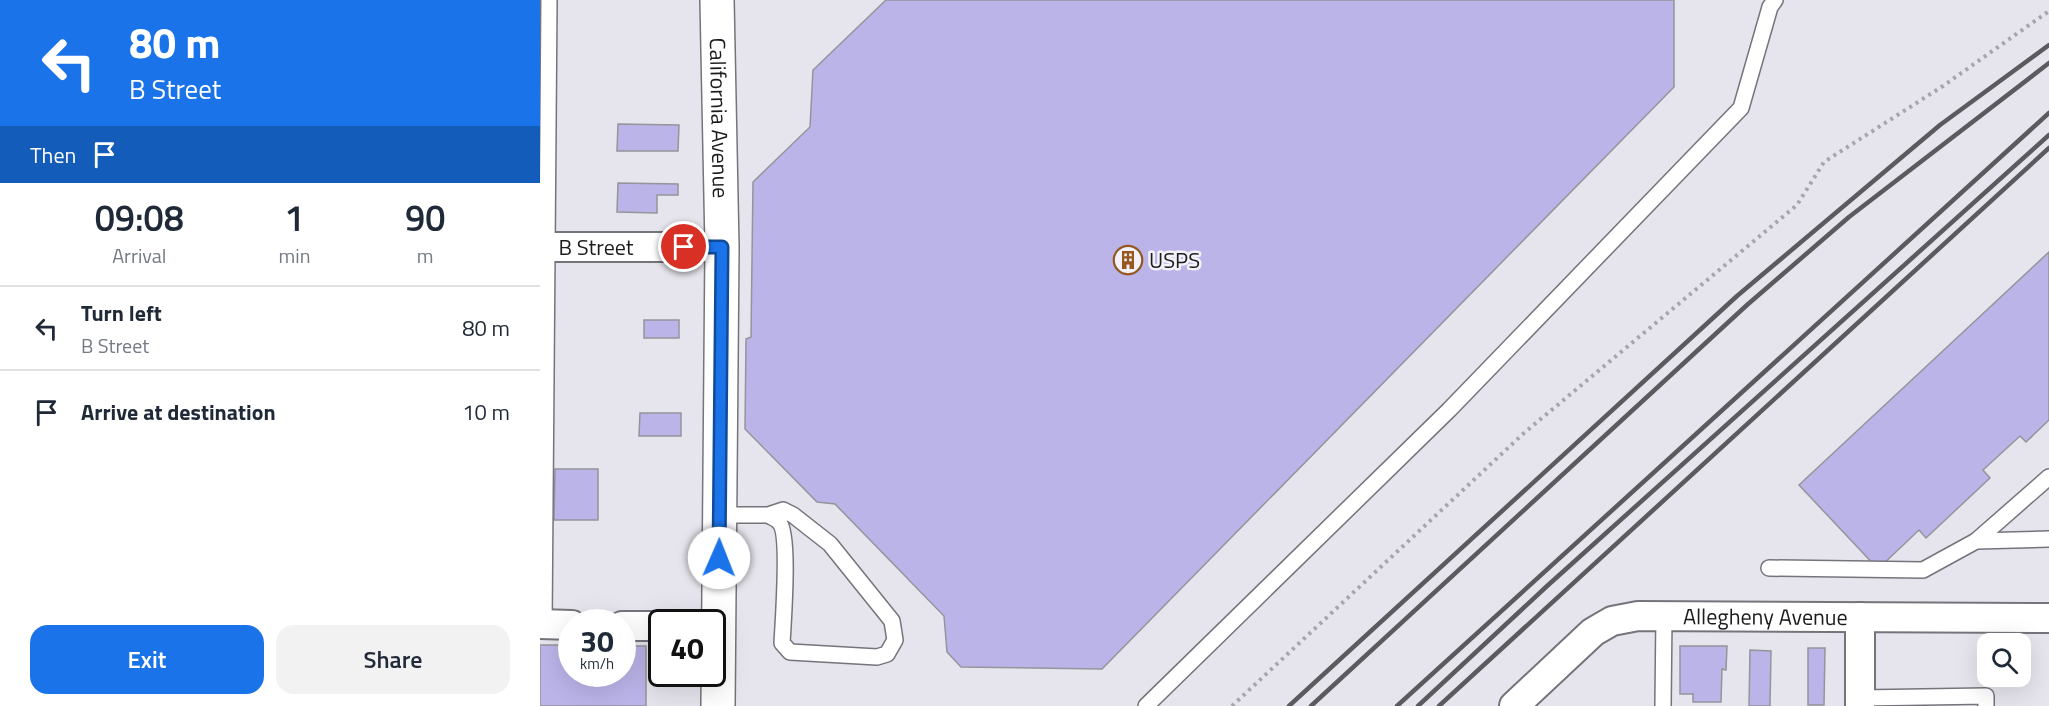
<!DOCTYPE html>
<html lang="en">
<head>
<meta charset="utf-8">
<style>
  :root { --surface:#fff; --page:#f2f2f3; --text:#1f2937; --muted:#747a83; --line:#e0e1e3; --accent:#1a73e8 }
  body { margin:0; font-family:"Titillium Web",sans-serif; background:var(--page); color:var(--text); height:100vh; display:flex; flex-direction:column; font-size:22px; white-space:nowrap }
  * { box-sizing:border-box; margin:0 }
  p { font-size:20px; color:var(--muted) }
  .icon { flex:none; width:33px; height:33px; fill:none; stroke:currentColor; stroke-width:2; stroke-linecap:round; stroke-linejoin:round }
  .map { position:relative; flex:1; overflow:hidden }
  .sheet { display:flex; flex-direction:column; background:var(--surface); width:540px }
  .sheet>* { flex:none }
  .hud { background:#1a73e8; color:#fff; overflow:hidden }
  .fabs { position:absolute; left:1437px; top:633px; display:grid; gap:12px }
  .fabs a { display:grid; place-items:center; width:54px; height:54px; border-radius:12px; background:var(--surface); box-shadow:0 6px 24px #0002; font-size:30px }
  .speed { position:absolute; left:18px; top:609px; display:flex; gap:12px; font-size:30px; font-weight:700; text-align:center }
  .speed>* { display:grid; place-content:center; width:78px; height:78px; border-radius:50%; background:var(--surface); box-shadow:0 6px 24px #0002; line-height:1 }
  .speed small { font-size:15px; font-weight:400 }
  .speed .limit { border:3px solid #111; border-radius:9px; background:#fff; color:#111 }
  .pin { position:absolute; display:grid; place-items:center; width:51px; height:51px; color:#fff; margin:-26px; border:3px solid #fff; border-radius:50%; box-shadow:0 2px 6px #0007 }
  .me { position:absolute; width:66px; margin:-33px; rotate:1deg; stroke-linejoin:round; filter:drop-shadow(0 0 4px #0008) }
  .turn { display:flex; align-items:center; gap:21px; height:126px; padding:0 30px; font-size:27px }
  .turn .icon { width:78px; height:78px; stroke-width:2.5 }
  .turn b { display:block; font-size:42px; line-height:51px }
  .then { display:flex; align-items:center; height:57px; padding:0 30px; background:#0003; gap:12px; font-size:22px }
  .eta { display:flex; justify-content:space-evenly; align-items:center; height:102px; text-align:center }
  .eta b { font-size:36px; font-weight:600; line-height:42px }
  .button { display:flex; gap:12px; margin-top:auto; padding:12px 30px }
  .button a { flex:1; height:69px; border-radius:18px; background:var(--accent); color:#fff; font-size:24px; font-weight:600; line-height:69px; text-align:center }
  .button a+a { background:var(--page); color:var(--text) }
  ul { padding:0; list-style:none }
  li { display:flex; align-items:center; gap:18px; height:84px; padding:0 30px; border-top:2px solid var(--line) }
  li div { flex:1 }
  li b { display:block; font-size:22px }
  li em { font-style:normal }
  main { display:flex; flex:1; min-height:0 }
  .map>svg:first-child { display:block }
</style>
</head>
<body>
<main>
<section class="sheet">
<div class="hud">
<div class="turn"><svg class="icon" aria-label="left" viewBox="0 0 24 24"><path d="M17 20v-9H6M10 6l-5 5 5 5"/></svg><div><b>80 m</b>B Street</div></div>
<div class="then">Then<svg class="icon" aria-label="arrive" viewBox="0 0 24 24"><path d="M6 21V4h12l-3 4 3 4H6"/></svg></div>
</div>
<div class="eta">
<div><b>09:08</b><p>Arrival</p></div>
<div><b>1</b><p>min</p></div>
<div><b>90</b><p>m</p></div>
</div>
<ul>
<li><svg class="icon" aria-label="left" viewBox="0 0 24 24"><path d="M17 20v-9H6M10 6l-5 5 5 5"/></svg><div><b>Turn left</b><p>B Street</p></div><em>80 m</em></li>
<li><svg class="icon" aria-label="arrive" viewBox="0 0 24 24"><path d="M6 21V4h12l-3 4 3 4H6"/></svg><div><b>Arrive at destination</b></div><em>10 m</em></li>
</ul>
<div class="button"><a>Exit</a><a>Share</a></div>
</section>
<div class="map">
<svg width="1509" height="706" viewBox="0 0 1509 706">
  <rect width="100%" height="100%" fill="#e6e5ed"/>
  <g fill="#bbb4e9" stroke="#94949b" stroke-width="1.5">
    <polygon points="346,0 1134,0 1134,87 562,669 421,667 407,652 404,616 295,504 277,502 205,429 206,339 211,337 213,182 270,127 273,70"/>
    <polygon points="78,124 139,125 138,151 77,151"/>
    <polygon points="78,183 138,184 138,195 117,195 117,213 77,212"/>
    <polygon points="1509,252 1509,420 1486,442 1480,436 1443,470 1450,478 1386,538 1379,530 1338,569 1259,485"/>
    <rect x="104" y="320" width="35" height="18"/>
    <polygon points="100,413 141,413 141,436 99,436"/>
    <polygon points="15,469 58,469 58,520 14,520"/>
    <polygon points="0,645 32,645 32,674 82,674 82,646 106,646 106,706 0,706"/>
    <polygon points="1140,646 1187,646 1186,670 1182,669 1181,702 1153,702 1153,694 1140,694"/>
    <polygon points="1268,648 1285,648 1284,705 1268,705"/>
    <polygon points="1210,650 1231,651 1230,706 1209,706"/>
  </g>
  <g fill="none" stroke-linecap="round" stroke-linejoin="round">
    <g stroke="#75747b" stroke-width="18">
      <g id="service">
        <path d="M179 515H228L243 510 253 515 290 544 352 621 355 640 347 654 337 657 250 652 242 643C243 624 250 533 239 522 237 519 231 517 228 515"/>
        <polyline points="1436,541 1509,539"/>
        <polyline points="1229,568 1383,570 1436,541 1509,477"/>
        <polyline points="4,624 9,0"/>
        <polyline points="1320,698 1446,696 1446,706"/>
        <polyline points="606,706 909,410 1201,108 1230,7 1235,0"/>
        <polyline points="1123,706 1124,615"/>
      </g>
    </g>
    <g stroke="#75747b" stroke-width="32">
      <g id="minor">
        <path id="s1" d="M0 247H182"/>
        <polyline points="0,624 32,625"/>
        <polyline points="82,626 122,626"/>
        <path id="s2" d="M974 706 1053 632 1072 621 1098 616 1509 618"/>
        <polyline points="1320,706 1320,617"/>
      </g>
    </g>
    <g stroke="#75747b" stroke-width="36">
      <g id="tertiary">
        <path id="s3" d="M177 0 182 247 178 706"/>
      </g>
    </g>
    <polyline stroke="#a6a5ab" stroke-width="4" stroke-dasharray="3 4.5" stroke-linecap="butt" points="692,706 984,433 1257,205 1284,162 1403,86 1509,11"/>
    <use href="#service" stroke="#fff" stroke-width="15"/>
    <use href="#minor" stroke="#fff" stroke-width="28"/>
    <use href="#tertiary" stroke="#fff" stroke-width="33"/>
    <g stroke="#5b5a5f" stroke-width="4.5">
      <polyline points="749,706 1197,296 1400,125 1509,45"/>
      <polyline points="771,706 1207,305 1309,217 1509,63"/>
      <polyline points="857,706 1509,113"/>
      <polyline points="878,706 1006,587 1509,135"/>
      <polyline points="899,706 1509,148"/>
    </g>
  </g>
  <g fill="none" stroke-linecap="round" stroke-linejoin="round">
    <g stroke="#114b97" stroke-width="15">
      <polyline id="route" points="144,247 182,247 179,558"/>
    </g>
    <use href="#route" stroke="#1a73e8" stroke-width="10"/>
  </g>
  <defs>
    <g id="building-ring" transform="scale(1.5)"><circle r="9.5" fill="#f3f2fa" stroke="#96581e" stroke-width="1.5"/><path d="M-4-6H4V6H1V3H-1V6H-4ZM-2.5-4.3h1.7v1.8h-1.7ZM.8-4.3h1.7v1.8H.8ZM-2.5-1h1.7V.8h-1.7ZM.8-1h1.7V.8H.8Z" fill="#96581e"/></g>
  </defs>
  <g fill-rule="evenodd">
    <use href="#building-ring" x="588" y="260"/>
  </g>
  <g text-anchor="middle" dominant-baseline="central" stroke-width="5" stroke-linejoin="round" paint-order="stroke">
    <g font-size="22" fill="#1c1c1f" stroke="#f3f2fa">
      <text stroke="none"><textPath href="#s3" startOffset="118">California Avenue</textPath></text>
      <text stroke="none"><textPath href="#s1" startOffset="56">B Street</textPath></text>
      <text stroke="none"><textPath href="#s2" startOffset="284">Allegheny Avenue</textPath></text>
    </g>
    <g font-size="22" fill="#1c1c1f" stroke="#f3f2fa" text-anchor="start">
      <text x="609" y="260">USPS</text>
    </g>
  </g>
</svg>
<div class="fabs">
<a><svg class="icon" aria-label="search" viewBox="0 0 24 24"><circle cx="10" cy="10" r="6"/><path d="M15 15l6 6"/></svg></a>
</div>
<div class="speed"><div>30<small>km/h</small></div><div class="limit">40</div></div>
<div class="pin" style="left:144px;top:247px;background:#d93025"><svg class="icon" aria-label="arrive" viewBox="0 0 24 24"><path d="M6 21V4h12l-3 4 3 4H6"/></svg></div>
<svg class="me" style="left:179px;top:558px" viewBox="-20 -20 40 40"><circle r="19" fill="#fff"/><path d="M0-13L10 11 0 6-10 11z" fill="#1a73e8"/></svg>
</div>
</main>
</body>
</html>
